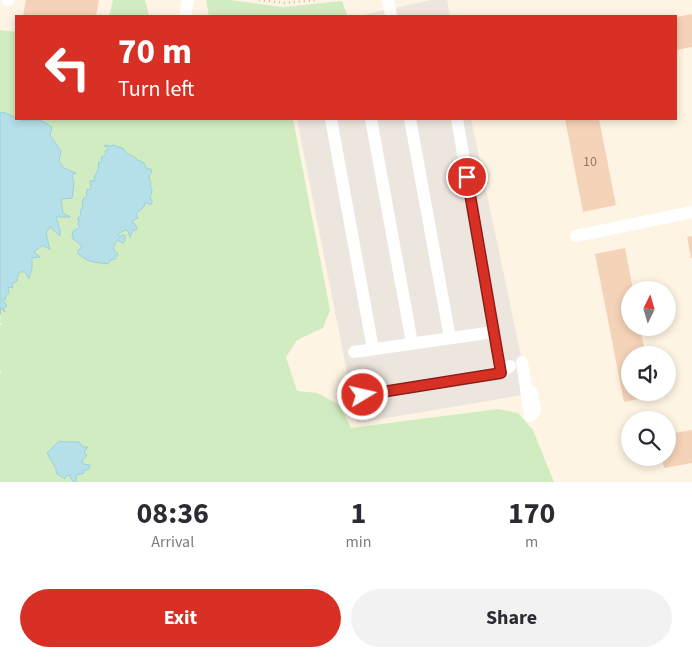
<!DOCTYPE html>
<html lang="en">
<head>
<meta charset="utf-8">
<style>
  :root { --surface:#fff; --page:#f2f2f3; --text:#2b2b33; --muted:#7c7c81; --accent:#d93025 }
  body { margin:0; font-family:"Source Sans 3",sans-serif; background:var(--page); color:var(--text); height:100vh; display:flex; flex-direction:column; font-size:19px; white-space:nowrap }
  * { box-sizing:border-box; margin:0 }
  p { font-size:16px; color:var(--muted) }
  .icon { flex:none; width:28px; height:28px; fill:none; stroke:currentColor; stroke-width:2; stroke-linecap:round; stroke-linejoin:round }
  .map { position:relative; height:482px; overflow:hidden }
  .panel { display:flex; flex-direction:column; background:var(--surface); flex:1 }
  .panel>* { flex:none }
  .guide { position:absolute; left:15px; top:15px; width:662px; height:105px; border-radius:0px; box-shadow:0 2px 8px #0003; background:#d93025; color:#fff; overflow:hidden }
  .needle { width:32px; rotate:5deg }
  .tools { position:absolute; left:621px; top:281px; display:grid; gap:10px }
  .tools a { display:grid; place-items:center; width:55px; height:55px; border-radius:50%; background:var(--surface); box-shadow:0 2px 8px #0003; font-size:25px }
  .pin { position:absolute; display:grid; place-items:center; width:42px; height:42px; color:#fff; margin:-21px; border:2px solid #fff; border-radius:50%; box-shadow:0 1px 5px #0007 }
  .me { position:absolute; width:55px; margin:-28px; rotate:81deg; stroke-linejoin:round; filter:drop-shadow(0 0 4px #0008) }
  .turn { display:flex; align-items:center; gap:18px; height:105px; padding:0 20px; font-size:22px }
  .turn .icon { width:65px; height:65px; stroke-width:2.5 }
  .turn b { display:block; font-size:35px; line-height:42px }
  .eta { display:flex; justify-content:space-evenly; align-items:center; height:85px; text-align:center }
  .eta b { font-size:30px; font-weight:700; line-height:35px }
  .button { display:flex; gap:10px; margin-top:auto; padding:10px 20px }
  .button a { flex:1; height:58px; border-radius:30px; background:var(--accent); color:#fff; font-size:20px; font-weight:700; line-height:58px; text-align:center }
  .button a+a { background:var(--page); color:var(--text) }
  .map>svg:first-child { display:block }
</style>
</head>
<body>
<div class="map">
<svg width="692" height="482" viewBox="0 0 692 482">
  <rect width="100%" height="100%" fill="#fef4e3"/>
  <g fill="#ede6de">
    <polygon points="431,0 447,0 450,16 358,16"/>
    <polygon points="297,119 471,119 529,394 357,423"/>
  </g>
  <g fill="#d1ecc1" fill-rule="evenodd">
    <polygon points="113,0 145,0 149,16 109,16"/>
    <polygon points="206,0 230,0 283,7 342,1 347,15 343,16 209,16"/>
    <polygon points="0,30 16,32 16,118 3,112 0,113"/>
    <path d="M18 119H293L330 310 323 328 297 340 286 357 297 391 317 393 340 405 351 428 498 409 518 413 533 430 554 482H76V475H79C83 470 84 466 82 461L87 454 83 452V447L59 441 49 457 65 479 66 476 71 475V479L74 482H0V375L1 372 0 370V325L2 324 0 322 1 307 3 308 1 298 6 295 7 287 12 284 19 272H25L29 278 32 268V258L39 257 34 252 43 245 49 250 46 233 50 227 59 235 60 230 56 217H69L63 213 61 198 72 175 75 173 64 168 59 160 61 151 40 120H21ZM114 145 124 149V150L128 154 136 158C138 163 144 163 147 169H151C151 170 149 177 149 178 149 186 153 195 148 203H145C141 210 136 215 132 222L133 224 132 233 125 230 118 234 119 238 125 235V241L117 239 113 246 115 252 100 263C90 260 85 259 78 251L82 246C76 242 73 239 73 231L77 229 79 219 87 190 91 188 90 181 94 183 99 170V163L102 160 109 150 107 147Z"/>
  </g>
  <g fill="#b6e0e9" stroke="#9cd0db">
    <polygon points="3,112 21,120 40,120 52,127 50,135 61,151 59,161 64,168 76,173 72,175 74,183 72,198 61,199 63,213 70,217 56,217 60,230 60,236 50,227 46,233 50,250 43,245 34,252 40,257 32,258 32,268 29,279 25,272 19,272 17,281 12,284 13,288 8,287 9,293 6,295 6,299 2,299 7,306 3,308 5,312 1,308 0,315 0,113"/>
    <path d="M106 145 111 146 114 145 124 149V150L128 154 136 158 137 160 143 162 147 169H151L152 172C148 175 149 180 151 183L150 186 152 190 150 199 152 200V203L150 205 148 203H145L144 207 136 214 138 218 135 219 132 223 135 224 137 228 136 230H133L130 237 128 231 125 230 118 234 119 237 123 235H125V241L123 243 117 240C114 246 111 249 118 254L115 259 110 260 108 264C103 263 95 263 90 261 86 260 82 256 78 254V251L82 246 73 239 72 237 73 231 77 229 79 227 78 225 79 219H77L81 215 80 210 82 209 83 204 82 202 84 198 86 197 87 189 89 190 91 188 90 181 93 180 94 182 96 180 94 179C96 172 100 169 98 163L102 161 101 157H103L106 153 105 151 109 149 107 147 104 146Z"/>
    <path d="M59 441C66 443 72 441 79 442L83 447H88L84 452 87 455 82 461 83 464 90 465 89 469 83 471 84 473 76 475V482H74L71 479 70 475 66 476 65 479 56 473V468C54 466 49 456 47 453Z"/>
  </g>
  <g fill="#f5d3b9">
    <polygon points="26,0 99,0 96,16 23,16"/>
    <polygon points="692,14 692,47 676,50 676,17"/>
    <polygon points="565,119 599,119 616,205 583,212"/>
    <polygon points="692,236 692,258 691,258 687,237"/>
    <polygon points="625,248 633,290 630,290 630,328 640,328 646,355 630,355 630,392 653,392 654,396 624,402 595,254"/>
    <polygon points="692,430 692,463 664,468 662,458 668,458 668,434"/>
  </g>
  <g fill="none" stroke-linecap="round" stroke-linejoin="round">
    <polyline stroke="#dab69c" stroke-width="2.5" stroke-dasharray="1 4" stroke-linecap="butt" points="259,0 283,3 317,0"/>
    <g stroke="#fff" stroke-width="12">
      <polyline points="7,0 8,0"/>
      <polyline points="388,0 391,16"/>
      <polyline points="185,16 188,0"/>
      <polyline points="331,119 373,349"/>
      <polyline points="371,119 412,343"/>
      <polyline points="410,119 450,338"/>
      <polyline points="457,119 501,373"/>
      <polyline points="576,236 692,212"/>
      <polyline points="354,352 494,332"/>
      <polyline points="522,362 530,416 535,411 532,393 526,388"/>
      <polyline points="363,395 500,373 510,366"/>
    </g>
  </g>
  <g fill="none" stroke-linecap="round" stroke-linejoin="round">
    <g stroke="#8d1f18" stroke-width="12">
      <polyline id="route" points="363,395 501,373 467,177"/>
    </g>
    <use href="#route" stroke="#d93025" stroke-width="9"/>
  </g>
  <g text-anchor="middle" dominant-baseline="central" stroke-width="4.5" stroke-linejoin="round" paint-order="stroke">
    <g font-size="14" fill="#977864">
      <text x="590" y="162">10</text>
    </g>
  </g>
</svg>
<div class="tools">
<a><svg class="needle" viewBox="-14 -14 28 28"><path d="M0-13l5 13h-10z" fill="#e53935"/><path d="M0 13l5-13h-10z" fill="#7c7c81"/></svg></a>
<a><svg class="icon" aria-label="sound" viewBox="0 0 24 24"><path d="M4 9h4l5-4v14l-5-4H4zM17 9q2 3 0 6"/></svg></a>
<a><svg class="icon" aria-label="search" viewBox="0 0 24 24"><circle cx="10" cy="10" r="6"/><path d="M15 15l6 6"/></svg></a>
</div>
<div class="pin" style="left:467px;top:177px;background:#d93025"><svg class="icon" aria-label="arrive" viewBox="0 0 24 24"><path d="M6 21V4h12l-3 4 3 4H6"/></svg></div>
<svg class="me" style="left:363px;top:395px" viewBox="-20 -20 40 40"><circle r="17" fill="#d93025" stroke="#fff" stroke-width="3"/><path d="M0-11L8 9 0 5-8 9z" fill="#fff"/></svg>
<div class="guide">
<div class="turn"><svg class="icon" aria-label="left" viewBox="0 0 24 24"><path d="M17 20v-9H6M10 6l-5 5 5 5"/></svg><div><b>70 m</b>Turn left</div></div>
</div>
</div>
<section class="panel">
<div class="eta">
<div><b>08:36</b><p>Arrival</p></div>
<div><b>1</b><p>min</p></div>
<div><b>170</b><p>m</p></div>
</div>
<div class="button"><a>Exit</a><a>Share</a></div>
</section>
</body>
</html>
